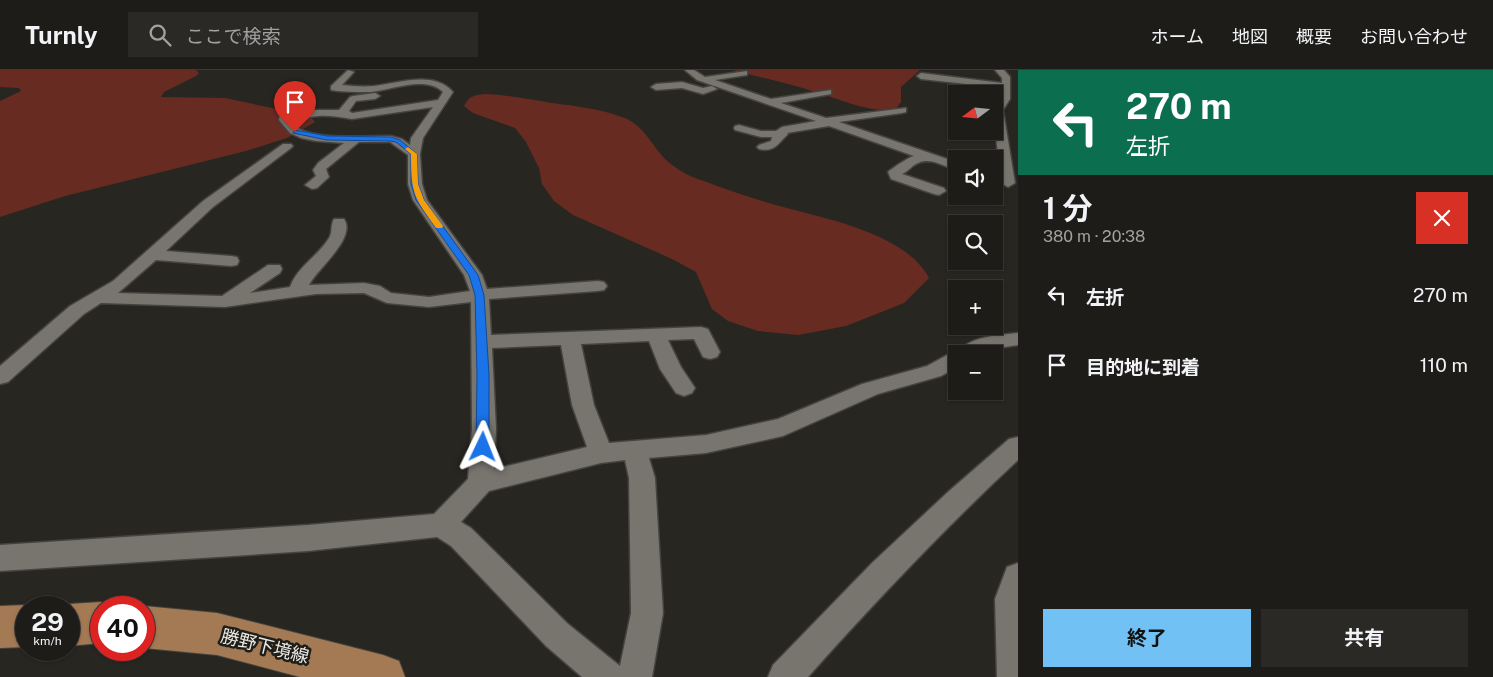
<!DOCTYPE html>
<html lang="ja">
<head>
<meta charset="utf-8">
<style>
  :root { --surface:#1e1c19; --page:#2b2926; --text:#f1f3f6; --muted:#a1a1a2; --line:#3c3a38; --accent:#72c1f5 }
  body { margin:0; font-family:"Public Sans","Noto Sans JP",sans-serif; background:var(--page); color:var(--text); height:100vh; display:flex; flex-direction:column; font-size:19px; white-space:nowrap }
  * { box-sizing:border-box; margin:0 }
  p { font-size:16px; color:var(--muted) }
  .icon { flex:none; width:28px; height:28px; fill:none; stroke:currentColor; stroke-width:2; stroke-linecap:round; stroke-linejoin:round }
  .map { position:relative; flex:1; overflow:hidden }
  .side { display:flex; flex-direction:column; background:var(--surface); width:475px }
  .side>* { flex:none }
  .top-card { background:#0b6e4f; color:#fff; overflow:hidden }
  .needle { width:32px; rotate:254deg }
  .tools { position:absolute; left:948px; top:15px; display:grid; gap:10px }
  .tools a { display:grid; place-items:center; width:55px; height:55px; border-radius:0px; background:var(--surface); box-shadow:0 1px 4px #0004,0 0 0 1px var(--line); font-size:25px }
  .speed { position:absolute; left:15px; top:526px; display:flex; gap:10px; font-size:25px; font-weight:700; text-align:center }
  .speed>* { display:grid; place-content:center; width:65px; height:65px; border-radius:50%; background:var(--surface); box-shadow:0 1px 4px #0004,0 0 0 1px var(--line); line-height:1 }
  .speed small { font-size:12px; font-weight:400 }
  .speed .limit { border:8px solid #d22; background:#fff; color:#111 }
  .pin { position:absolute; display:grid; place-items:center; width:42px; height:42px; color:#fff; margin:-51px -21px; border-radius:50% 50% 50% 0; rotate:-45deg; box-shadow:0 0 5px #0007 }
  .pin .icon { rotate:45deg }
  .me { position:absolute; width:55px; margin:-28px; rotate:2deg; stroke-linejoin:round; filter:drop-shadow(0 0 4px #0008) }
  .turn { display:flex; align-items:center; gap:18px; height:105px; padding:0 25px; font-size:22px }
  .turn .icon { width:65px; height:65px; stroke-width:2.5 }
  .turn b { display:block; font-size:35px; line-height:42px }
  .round { display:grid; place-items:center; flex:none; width:52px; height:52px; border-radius:0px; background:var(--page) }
  .head { display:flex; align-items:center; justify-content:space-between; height:85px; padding:0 25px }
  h1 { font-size:30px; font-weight:700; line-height:38px }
  .cta { display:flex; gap:10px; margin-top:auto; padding:10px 25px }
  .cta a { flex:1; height:58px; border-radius:0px; background:var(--accent); color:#111; font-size:20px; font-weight:700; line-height:58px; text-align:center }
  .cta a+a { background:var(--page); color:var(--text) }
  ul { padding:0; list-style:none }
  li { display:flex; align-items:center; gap:15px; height:70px; padding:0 25px }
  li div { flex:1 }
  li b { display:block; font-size:19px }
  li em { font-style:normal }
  header { display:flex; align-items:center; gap:30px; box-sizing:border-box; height:70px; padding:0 25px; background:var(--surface); border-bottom:1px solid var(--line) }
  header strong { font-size:24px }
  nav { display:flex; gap:28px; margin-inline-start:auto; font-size:18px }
  .search { width:350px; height:45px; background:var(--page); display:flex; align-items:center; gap:12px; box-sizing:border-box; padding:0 18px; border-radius:0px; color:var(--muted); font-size:19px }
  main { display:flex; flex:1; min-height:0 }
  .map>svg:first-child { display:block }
</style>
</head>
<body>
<header>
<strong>Turnly</strong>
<div class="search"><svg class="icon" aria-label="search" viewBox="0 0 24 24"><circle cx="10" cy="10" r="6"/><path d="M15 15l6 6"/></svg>ここで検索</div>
<nav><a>ホーム</a><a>地図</a><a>概要</a><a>お問い合わせ</a></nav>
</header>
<main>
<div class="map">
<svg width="1018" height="607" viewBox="0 0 1018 607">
  <rect width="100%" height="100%" fill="#282621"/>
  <g fill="#672b22">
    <polygon points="0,0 196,0 199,3 196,6 164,22 161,27 225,28 310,46 315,52 287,68 246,81 65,126 0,147 0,31 21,21 19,18 0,17"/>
    <path d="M734 0H920L901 17V32L895 40C867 42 842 30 816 22 789 13 761 8 734 0Z"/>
    <path d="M485 24C507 25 529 29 552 33 576 36 600 39 622 47 642 53 652 75 665 89 676 99 689 107 704 111 727 120 751 128 776 135 821 148 905 162 929 208L904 233 846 256 798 265 758 261 728 251 712 239 696 202 672 189 573 145 554 131 542 114 539 98 526 72 515 58 473 43 464 36C469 26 474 25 485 24Z"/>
  </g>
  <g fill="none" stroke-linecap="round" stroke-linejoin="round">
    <g stroke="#45433f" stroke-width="3">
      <g id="minor">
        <path d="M348 0 354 2 342 15C352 16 363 17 374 16 398 13 434 0 453 22L423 68 420 84 422 114 427 130 482 205 487 219 598 211 604 212 607 216 604 220 598 221 489 229 491 265 701 257 708 259 720 282 717 287 710 289 703 287 694 269 668 270 681 297 695 318 692 323 684 326 676 323 660 299 649 271 581 274 594 335 609 373 706 365 778 349 862 314 927 296 949 284 958 283C968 266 1000 265 1018 263V275L992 279 983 284H956V298L941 306 878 324 783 366 706 383 649 388 655 408 663 543 652 607H582L546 576 451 476 437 467 308 481 0 501V475L308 455 434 444 468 409 472 359 471 232 429 237 387 233 364 223 316 224 225 237 101 233 84 244 8 312 0 314V296L70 236 113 211 203 131 283 74H291L293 76 291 78 213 137 166 181 231 186 237 187 239 191 237 195 231 196 156 190 118 223 222 226 268 195H280L282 199 280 203 250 223 290 217C297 197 319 185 329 168 333 162 330 155 334 149H344C357 168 317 199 309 215L364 213 380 216 391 223 429 227 470 221 464 205 413 130 408 114V85L390 72H359L326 99 329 107 317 118 312 119 305 115 316 106 313 100 318 93 344 73 316 71 301 68 290 63 279 50 281 37 275 31 277 29 298 21H304V25L287 32 291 36 290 47 305 40H339L350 27 353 26 375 23 380 26 375 29 356 31 349 41 352 43 438 30 443 22C426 5 392 20 370 22 358 22 343 22 331 20V16ZM433 37 411 68 410 75 402 69 391 66C370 65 304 72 293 53 313 43 330 45 352 49ZM561 275 572 335 587 377 494 399 496 359 492 278ZM625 390 629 408 631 543 620 596 568 554 471 458 461 452 489 421 601 393Z"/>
        <path d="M685 0H694L705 7 747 1V5L715 10 771 29 831 20V24L781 33 826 48 906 38V42L902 43 839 52 956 92V100C944 97 931 87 918 93 912 95 909 101 902 104L944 118 946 121 939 125 934 124 891 109 888 102C891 99 909 87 914 86L829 56 787 63 788 64C779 72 775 83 759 79L757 77 759 75 771 71 772 67H761L735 60 734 58 735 56 739 55 761 61H776L782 57 816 51 697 10Z"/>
        <path d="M995 0H1004L1010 7V29L1003 40 1015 113 1008 117 1001 113 994 47C994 36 1001 29 1002 18L921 9 917 6 921 3 1002 13V8Z"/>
        <polygon points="682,12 703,18 712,16 717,19 703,24 682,18 656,20 651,17 656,14"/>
        <path d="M1018 367V390C944 459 875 532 808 607H768L773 595 872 493 948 422 1009 369Z"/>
        <polygon points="1018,493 1018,607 997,607 995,529 1007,497"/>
      </g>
    </g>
    <g stroke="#45433f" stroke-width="2">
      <g id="major">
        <polygon points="101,532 113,538 101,538 101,573 69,576 69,538 61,538 69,534"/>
        <polygon points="26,535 31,538 26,538 26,577 0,578 0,536"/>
        <polygon points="144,536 217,543 383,585 399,591 405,607 300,607 217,585 144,578 144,538 141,538"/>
      </g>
    </g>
    <use href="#minor" fill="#77756e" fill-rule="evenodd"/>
    <use href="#major" fill="#a37a54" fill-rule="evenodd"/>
  </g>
  <polygon fill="#1a73e8" stroke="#114b97" points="295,60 327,66 391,67 400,70 417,84 418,114 424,130 478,205 484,225 489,305 489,377 487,381 478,381 476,377 477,305 475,225 469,205 416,130 411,114 411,84 396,72 390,71 327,70 293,63"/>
  <path fill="#f59e0b" d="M408 77 417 84 418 114 424 130 443 156 442 158H436C414 127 411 124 411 84L405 79Z"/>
  <g text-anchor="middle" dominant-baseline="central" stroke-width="5" stroke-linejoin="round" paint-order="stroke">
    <g font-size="18" fill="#eae8e5" stroke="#1f1d17">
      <text transform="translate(265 576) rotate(14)">勝野下境線</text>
    </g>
  </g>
</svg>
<div class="tools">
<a><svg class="needle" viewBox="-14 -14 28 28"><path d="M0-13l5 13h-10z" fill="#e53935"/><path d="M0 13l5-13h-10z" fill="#a1a1a2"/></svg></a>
<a><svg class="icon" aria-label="sound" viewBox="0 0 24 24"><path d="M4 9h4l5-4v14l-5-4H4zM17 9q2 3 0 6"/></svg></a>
<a><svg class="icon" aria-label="search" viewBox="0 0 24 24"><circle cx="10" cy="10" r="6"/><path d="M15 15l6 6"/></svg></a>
<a>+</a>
<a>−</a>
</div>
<div class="speed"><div>29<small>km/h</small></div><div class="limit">40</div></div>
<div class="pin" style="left:295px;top:62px;background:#d93025"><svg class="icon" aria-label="arrive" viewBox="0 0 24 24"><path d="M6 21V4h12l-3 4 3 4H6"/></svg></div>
<svg class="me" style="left:483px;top:377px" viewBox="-20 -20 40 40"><path d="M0-17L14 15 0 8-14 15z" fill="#1a73e8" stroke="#fff" stroke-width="4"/></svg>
</div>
<section class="side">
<div class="top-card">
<div class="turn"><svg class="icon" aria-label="left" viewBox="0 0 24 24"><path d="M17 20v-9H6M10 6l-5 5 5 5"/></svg><div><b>270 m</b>左折</div></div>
</div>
<div class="head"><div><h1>1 分</h1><p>380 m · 20:38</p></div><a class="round" style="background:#d93025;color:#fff"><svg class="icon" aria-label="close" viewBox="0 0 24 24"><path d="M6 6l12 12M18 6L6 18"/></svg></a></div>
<ul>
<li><svg class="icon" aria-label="left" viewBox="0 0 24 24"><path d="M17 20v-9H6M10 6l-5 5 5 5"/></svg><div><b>左折</b></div><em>270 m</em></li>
<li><svg class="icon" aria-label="arrive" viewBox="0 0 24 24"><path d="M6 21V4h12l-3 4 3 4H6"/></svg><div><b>目的地に到着</b></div><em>110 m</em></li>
</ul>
<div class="cta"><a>終了</a><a>共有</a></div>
</section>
</main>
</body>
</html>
